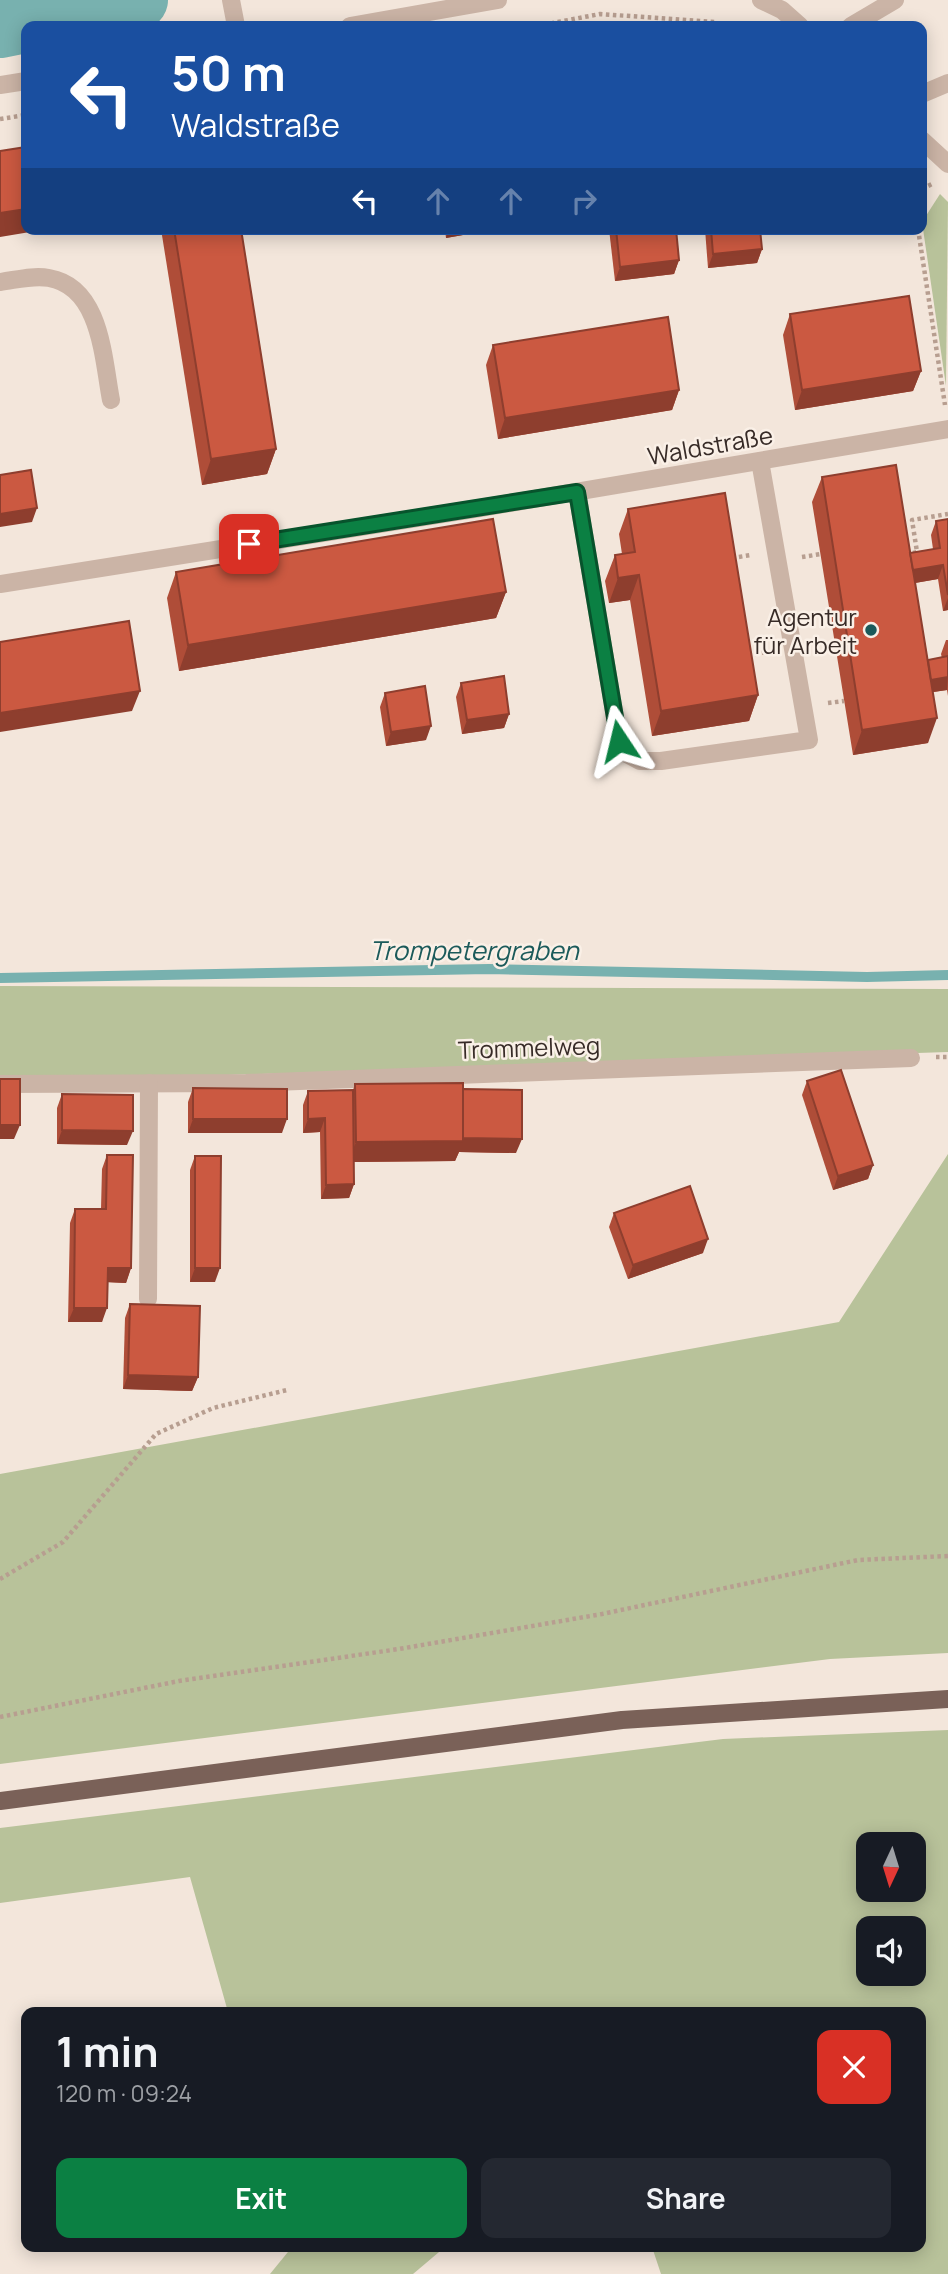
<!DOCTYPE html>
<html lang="en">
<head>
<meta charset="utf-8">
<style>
  :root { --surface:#171b24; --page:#242831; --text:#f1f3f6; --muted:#9ea1a6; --accent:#0b8043 }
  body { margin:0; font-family:Manrope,sans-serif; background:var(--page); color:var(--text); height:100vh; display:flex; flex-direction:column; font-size:26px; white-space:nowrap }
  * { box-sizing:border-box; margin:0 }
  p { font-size:23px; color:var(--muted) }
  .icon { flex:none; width:38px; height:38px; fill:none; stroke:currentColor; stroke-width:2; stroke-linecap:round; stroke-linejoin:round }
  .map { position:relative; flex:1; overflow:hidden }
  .panel { position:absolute; left:21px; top:2007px; width:905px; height:245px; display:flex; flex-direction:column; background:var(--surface); border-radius:14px; box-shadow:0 4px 18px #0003 }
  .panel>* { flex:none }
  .hud { position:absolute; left:21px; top:21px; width:906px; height:214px; border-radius:14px; box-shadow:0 4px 18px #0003; background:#1a4fa0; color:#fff; overflow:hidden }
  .needle { width:46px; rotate:184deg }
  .controls { position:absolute; left:856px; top:1832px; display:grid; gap:14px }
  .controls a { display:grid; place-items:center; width:70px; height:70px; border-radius:14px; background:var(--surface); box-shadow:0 4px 18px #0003; font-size:35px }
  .pin { position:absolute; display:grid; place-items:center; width:60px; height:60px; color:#fff; margin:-30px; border-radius:14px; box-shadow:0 4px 10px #0006 }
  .me { position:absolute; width:77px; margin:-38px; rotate:350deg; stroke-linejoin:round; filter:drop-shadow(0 0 5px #0008) }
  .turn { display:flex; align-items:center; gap:24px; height:147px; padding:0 35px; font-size:32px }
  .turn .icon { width:91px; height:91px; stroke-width:2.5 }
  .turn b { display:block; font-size:49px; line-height:60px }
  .lanes { display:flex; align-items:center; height:66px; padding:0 35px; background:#0003; justify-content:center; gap:35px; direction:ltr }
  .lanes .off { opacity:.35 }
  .round { display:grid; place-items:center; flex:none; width:74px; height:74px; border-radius:14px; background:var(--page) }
  .head { display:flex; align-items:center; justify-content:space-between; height:119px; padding:0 35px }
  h1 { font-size:42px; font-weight:700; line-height:52px }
  .button { display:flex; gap:14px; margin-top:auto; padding:14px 35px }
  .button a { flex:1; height:80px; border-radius:14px; background:var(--accent); color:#fff; font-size:28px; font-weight:700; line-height:80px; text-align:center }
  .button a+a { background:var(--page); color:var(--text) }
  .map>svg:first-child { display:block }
</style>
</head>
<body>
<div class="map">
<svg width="948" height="2274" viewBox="0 0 948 2274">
  <rect width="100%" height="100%" fill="#f3e6db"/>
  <g fill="#b8c29a" fill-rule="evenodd">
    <polygon points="940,194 948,202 946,386 922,222"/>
    <polygon points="0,986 948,989 948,1052 228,1075 0,1078"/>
    <polygon points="948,1154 948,1653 830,1659 0,1764 0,1474 839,1322"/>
    <path d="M948 1730V2274H661L652 2247H920V2012H228L190 1877 0 1903V1828L723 1739ZM914 1844V1890H868V1844ZM868 1928H914V1974H868Z"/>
    <polygon points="292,2247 445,2247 413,2274 270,2274"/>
  </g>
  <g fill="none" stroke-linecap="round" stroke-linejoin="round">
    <polyline stroke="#78b1af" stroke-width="10" points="0,978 489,969 867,977 948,975"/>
    <polyline stroke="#78b1af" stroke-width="60" points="0,28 138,0"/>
    <g stroke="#b79e90" stroke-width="4.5" stroke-dasharray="3.5 3.5" stroke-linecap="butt">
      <polyline points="537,26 600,14 715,22 721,26"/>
      <polyline points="0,119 26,115"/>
      <polyline points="922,189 934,183"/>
      <polyline points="918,229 945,405"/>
      <polyline points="913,553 917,552 912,520 948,514"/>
      <polyline points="802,557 821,554"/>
      <polyline points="732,558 751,555"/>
      <polyline points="748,655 767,652"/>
      <polyline points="828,703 844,701"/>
      <polyline points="936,1057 948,1057"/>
      <polyline points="0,1579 63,1542 156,1434 213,1408 287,1390"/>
      <polyline points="0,1717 179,1681 399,1649 602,1614 858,1560 948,1556"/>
    </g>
    <g stroke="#cbb4a6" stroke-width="18">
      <polyline points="231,0 236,26"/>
      <polyline points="761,0 782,10 800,26"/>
      <polyline points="350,26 498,0"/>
      <polyline points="851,26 895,0"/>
      <polyline points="0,85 26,81"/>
      <polyline points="922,94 948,83"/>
      <polyline points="922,140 948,164"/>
      <path d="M0 282C16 280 33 275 49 278 101 287 103 358 111 400"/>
      <polyline points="577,492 619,741 623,752 640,761 661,761 809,740 760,461"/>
      <polyline points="0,584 480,508 948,429"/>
      <polyline points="0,1084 246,1083 911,1058"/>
      <polyline points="148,1299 149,1083"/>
    </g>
    <polyline stroke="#7a6158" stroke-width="18" points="0,1801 622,1720 948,1699"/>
  </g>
  <g fill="#af4d38">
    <polygon points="161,229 241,229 276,449 267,474 202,485"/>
    <polygon points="445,229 497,229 446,238"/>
    <polygon points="609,229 676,229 679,260 674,274 615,281"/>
    <polygon points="705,229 760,229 762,249 757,263 708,268"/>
    <polygon points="790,314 921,371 913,391 795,410 783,335"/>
    <polygon points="493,345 679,390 672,410 498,439 486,365"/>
    <polygon points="822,477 910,553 933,549 931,535 936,521 948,519 948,610 943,611 938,579 915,583 928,660 942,658 941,654 946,640 948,640 948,696 947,690 933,692 928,743 853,755 812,502"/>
    <polygon points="628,509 758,695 749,721 652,736 630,600 609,603 605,581 615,555 622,554 619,534"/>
    <polygon points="176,572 506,592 496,618 179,671 167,598"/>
    <polygon points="461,683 509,714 504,728 462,734 456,697"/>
    <polygon points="385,693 426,740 386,746 380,707"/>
    <polygon points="807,1081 873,1165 868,1179 833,1190 802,1095"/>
    <polygon points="355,1084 463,1089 516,1153 459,1152 455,1161 354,1162 354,1184 349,1198 321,1199 320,1132 303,1133 303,1105 308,1091 353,1090"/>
    <polygon points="193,1088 282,1133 188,1133 188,1102"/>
    <polygon points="62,1094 127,1145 57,1144 57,1108"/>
    <polygon points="107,1155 131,1268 126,1283 108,1282 102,1322 68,1322 70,1223 75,1209 101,1209 102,1169"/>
    <polygon points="195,1156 215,1282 190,1282 190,1170"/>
    <polygon points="614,1213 703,1253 628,1279 609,1227"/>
    <polygon points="130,1304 198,1377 192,1391 123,1389 125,1318"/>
  </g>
  <g fill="#8e3e2e">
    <polygon points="26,209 26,229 48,229 0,237 0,213"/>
    <polygon points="449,229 497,229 446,238"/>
    <polygon points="762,249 757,263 708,268 713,254"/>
    <polygon points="679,260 674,274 615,281 620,267"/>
    <polygon points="921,371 913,391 795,410 802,390"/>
    <polygon points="679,390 672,410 498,439 505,418"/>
    <polygon points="276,449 267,474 202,485 211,459"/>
    <polygon points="37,508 32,522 0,527 0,514"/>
    <polygon points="943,565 938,579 903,585 908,571"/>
    <polygon points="639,575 630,600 609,603 618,578"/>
    <polygon points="506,592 496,618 179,671 188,645"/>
    <polygon points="948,598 948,610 943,611"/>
    <polygon points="948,677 947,690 920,694 925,680"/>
    <polygon points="140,691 132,711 0,732 0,713"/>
    <polygon points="758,695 749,721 652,736 661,711"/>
    <polygon points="509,714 504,728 462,734 467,720"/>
    <polygon points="937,718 928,743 853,755 862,730"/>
    <polygon points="431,726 426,740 386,746 391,732"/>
    <polygon points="325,1118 320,1132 303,1133 308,1119"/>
    <polygon points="193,1119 287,1119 282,1133 188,1133"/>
    <polygon points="0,1125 20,1125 14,1139 0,1139"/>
    <polygon points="62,1130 133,1131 127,1145 57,1144"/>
    <polygon points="460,1138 522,1139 516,1153 459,1152 455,1161 348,1162 356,1142"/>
    <polygon points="873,1165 868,1179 833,1190 838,1176"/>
    <polygon points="354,1184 349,1198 321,1199 326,1185"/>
    <polygon points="708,1239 703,1253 628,1279 633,1265"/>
    <polygon points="108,1268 131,1268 126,1283 103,1282"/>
    <polygon points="195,1268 220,1268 215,1282 190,1282"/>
    <polygon points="74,1308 107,1308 102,1322 68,1322"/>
    <polygon points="128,1375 198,1377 192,1391 123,1389"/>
  </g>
  <g fill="#cb5941" stroke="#8e3e2e" stroke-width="2">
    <polygon points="26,147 26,209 0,213 0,151"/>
    <polygon points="174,229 241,229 276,449 211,459"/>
    <polygon points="616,229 676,229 679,260 620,267"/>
    <polygon points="711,229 760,229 762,249 713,254"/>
    <polygon points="909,296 921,371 802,390 790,314"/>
    <polygon points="668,317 679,390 505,418 493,345"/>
    <polygon points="896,465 937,718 862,730 822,477"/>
    <polygon points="31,470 37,508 0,514 0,475"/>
    <polygon points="725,493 758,695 661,711 639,575 618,578 615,555 635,552 628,509"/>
    <polygon points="493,519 506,592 188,645 176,572"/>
    <polygon points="948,519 948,595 943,565 913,570 910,553 940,548 936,521"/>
    <polygon points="129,621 140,691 0,713 0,642"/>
    <polygon points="948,656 948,677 931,680 928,660"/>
    <polygon points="504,676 509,714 467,720 461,683"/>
    <polygon points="425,686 431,726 391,732 385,693"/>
    <polygon points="841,1070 873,1165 838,1176 807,1081"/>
    <rect x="0" y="1079" width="20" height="46"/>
    <polygon points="463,1083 463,1141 356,1142 355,1084"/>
    <polygon points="193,1088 287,1089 287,1119 193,1119"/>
    <polygon points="463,1089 522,1090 522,1139 463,1138"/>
    <polygon points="353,1090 354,1184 326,1185 325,1118 308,1119 308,1091"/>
    <polygon points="62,1094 133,1095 133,1131 62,1130"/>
    <polygon points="107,1155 133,1155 131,1268 108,1268 107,1308 74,1308 75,1209 106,1209"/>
    <polygon points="195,1156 221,1156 220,1268 195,1268"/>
    <polygon points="690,1186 708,1239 633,1265 614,1213"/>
    <polygon points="130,1304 200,1306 198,1377 128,1375"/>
  </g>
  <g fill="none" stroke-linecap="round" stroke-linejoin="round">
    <g stroke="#07532c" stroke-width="18">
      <polyline id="route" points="249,544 577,492 619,741"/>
    </g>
    <use href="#route" stroke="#0b8043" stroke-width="12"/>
  </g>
  <circle fill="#1b5a5a" stroke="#faf0e7" stroke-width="2.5" cx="871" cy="630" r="7"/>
  <g text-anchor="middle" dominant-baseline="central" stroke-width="5" stroke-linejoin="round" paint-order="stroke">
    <g font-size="24" fill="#372b27" stroke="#faf0e7">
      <text transform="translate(710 445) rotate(-10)">Waldstraße</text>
      <text transform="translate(529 1047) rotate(-2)">Trommelweg</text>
    </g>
    <g font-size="24" fill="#372b27" stroke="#faf0e7" text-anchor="end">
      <text x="857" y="616">Agentur<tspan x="857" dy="28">für Arbeit</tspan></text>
    </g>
    <g font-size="26" font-style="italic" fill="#1b5a5a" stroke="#faf0e7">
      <text x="474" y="950">Trompetergraben</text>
    </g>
  </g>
</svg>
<div class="controls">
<a><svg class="needle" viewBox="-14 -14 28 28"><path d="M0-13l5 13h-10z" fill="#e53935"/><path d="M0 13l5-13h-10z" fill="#9ea1a6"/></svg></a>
<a><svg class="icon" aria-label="sound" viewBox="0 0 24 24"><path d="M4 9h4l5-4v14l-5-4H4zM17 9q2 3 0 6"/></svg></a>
</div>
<div class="pin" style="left:249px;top:544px;background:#d93025"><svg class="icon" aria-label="arrive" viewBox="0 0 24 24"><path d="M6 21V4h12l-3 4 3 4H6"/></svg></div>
<svg class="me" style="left:619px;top:741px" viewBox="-20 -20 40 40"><path d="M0-17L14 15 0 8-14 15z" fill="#0b8043" stroke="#fff" stroke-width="4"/></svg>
<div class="hud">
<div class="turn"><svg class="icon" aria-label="left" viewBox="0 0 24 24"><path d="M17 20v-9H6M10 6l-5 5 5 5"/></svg><div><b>50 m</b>Waldstraße</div></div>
<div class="lanes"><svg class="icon" aria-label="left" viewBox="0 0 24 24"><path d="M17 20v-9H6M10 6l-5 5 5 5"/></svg><svg class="icon off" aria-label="ahead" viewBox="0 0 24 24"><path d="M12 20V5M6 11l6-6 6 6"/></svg><svg class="icon off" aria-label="ahead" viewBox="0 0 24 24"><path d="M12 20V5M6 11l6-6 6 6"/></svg><svg class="icon off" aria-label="right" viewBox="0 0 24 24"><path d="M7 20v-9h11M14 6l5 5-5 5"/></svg></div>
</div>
<section class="panel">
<div class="head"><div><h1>1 min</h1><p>120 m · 09:24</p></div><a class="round" style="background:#d93025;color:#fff"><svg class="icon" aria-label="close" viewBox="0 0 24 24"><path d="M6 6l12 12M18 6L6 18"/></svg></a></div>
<div class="button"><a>Exit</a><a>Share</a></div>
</section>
</div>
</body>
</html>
